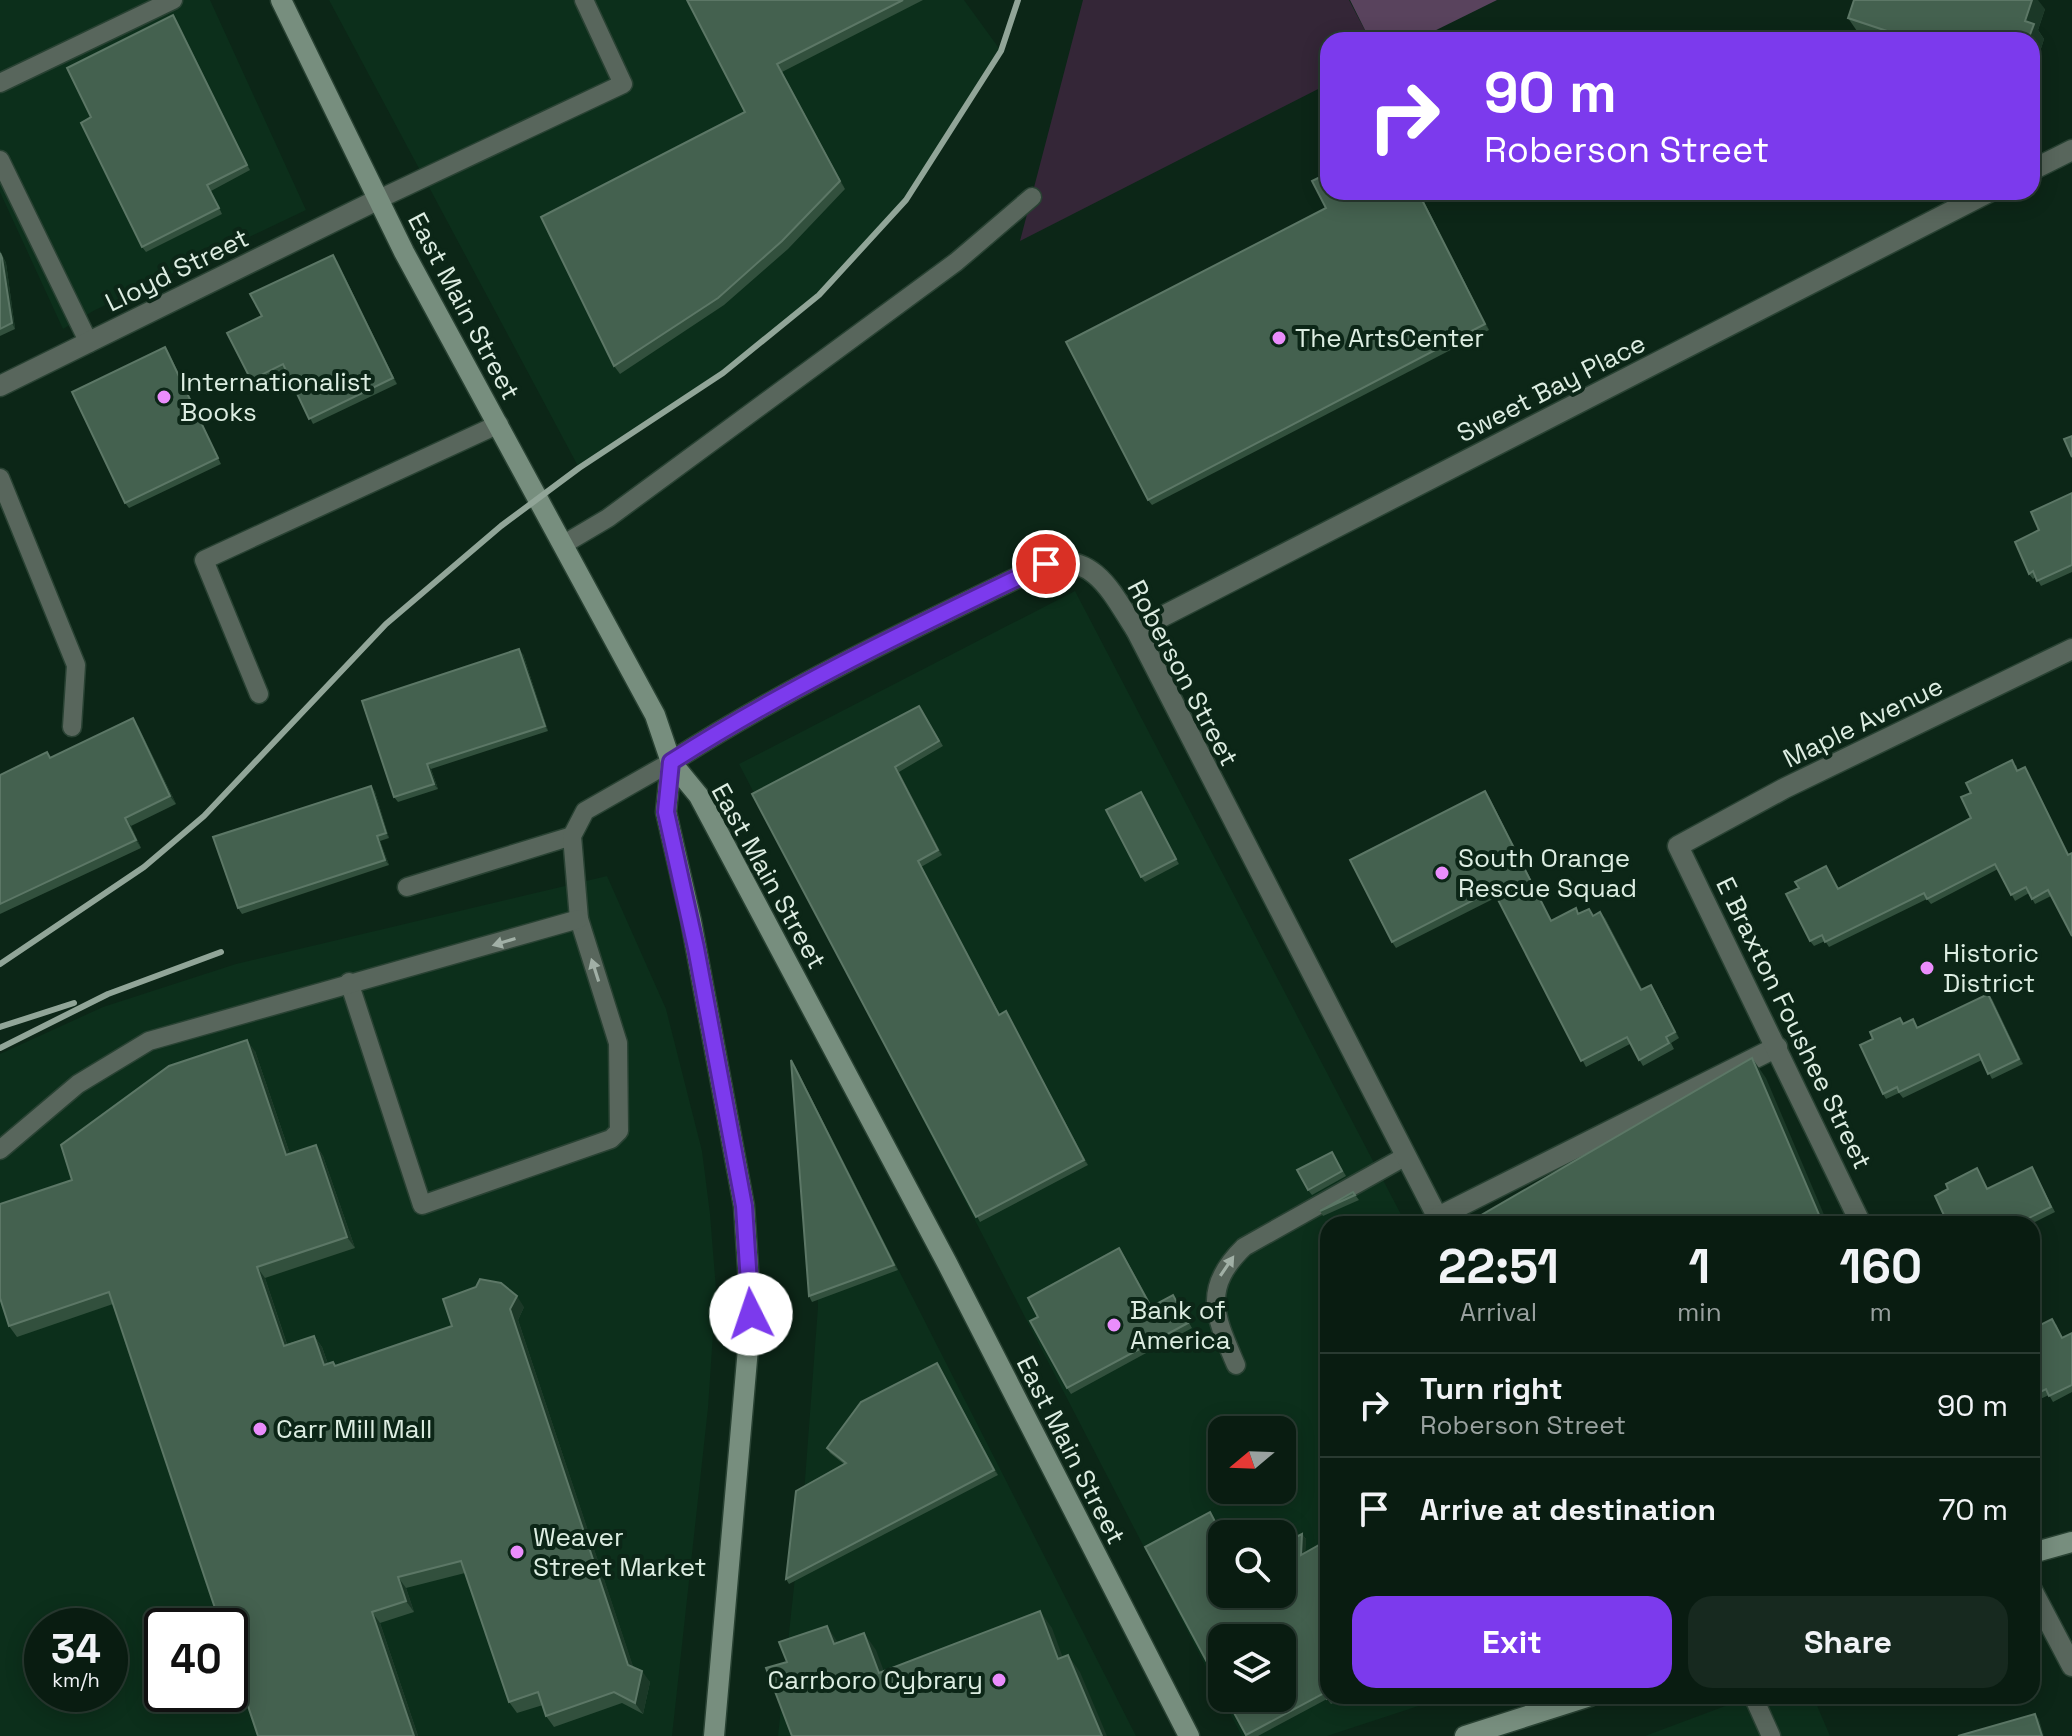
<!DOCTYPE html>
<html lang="en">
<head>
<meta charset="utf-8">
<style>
  :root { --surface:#091c11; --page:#17291f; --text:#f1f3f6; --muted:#99a19f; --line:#293a31; --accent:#7c3aed }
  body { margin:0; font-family:"Space Grotesk",sans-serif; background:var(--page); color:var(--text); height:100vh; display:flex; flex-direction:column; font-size:30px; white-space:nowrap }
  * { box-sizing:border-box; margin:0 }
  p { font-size:26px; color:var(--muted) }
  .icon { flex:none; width:44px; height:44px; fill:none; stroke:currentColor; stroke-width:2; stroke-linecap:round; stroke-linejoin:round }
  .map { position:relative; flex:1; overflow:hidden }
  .panel { position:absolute; left:1320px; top:1216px; width:720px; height:488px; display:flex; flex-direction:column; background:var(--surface); border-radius:24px; box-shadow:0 4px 20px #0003,0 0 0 2px var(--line) }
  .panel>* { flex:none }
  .top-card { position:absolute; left:1320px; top:32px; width:720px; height:168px; border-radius:24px; box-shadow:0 4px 20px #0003,0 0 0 2px var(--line); background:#7c3aed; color:#fff; overflow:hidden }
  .needle { width:52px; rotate:251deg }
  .controls { position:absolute; left:1208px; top:1416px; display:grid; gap:16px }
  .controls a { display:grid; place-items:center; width:88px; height:88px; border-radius:16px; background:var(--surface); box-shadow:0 4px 20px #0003,0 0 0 2px var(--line); font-size:40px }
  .speed { position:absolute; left:24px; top:1608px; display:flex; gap:16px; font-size:40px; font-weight:700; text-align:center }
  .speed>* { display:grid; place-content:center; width:104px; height:104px; border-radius:50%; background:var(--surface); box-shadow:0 4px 20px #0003,0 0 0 2px var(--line); line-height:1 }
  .speed small { font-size:20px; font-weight:400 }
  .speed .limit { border:4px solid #111; border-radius:12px; background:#fff; color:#111 }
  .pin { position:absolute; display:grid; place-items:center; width:68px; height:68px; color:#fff; margin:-34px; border:4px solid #fff; border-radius:50%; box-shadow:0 2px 8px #0007 }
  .me { position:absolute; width:88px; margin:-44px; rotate:356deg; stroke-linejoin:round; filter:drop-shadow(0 0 6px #0008) }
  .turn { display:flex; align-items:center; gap:28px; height:168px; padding:0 32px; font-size:36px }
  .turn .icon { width:104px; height:104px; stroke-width:2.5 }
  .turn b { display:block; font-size:56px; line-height:68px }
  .eta { display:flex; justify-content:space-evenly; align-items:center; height:136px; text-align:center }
  .eta b { font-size:48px; font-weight:800; line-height:56px }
  .primary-button { display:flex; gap:16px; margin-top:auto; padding:16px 32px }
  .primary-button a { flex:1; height:92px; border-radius:24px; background:var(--accent); color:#fff; font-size:32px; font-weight:800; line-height:92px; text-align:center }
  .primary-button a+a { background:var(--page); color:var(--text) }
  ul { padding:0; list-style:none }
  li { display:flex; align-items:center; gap:24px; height:104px; padding:0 32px; border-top:2px solid var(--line) }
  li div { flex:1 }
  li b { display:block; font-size:30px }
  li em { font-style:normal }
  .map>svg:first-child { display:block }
</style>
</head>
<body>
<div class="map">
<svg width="2072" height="1736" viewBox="0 0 2072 1736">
  <rect width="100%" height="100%" fill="#0c2617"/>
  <g fill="#0c2f1b" fill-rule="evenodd">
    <polygon points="0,0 210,0 306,210 95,310 63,329 0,192"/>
    <polygon points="329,0 964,0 1001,51 906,200 819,295 723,373 579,468"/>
    <path d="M1075 591 1406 1224H1328V1696H1449L1327 1736H1242L1222 1698H1282V1638H1222V1698L739 764ZM1222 1430H1282V1490H1222ZM1222 1534H1282V1594H1222Z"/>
    <path d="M607 876 666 1009 702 1151 710 1214 716 1289 708 1408 672 1736H0V1054L103 1007 236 964ZM42 1626H110V1694H42ZM162 1626H230V1694H162Z"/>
    <polygon points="808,1092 1136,1736 778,1736 804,1493 818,1307"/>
    <polygon points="1752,1696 1813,1696 1830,1736 1645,1736"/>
  </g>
  <polygon fill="#342637" points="1083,0 1349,0 1370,40 1328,40 1328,84 1020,241"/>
  <polygon fill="#59435d" points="1350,0 1497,0 1416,40 1370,40"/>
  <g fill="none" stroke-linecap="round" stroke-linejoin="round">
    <g stroke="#294233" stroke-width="21">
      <g id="lane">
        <polyline points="0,83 173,0"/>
        <polyline points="0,160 89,343"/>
        <polyline points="377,200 623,84 584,0"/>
        <polyline points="0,478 76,665 72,727"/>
        <polyline points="564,544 608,518 956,262 1032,197"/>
        <polyline points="259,694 204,560 499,424"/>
        <polyline points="407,887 572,836"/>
        <polyline points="349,982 422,1205 611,1139 619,1131 618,1043 579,919 572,836 585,811 671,762"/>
        <polyline points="0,1150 78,1084 149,1041 579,919"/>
        <path d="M1236 1365C1215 1316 1201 1289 1244 1247L1406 1156"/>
        <polyline points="1753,1696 1771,1736"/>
      </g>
    </g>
    <g stroke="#294233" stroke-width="23">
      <g id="street">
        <polyline points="2032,170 2072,150"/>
        <polyline points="0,386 377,200"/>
        <polyline points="1136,630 1989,192"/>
        <path d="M671 762C789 686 919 625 1046 564 1095 552 1113 595 1136 630L1441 1224"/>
        <polyline points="1438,1217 1777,1047"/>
        <polyline points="1861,1224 1678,846 1785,788 2072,649"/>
        <polyline points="2032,1590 2072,1666"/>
      </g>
    </g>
    <g stroke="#294233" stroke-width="23">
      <g id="secondary">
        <polyline points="281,0 404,252 655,715 671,762 699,796 947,1263 1189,1736"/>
        <polyline points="671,762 666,812 691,921 744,1206 751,1314 714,1736"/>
        <polyline points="2032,1553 2072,1542"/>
        <polyline points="1465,1736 1590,1696"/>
      </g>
    </g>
    <use href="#lane" stroke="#58665c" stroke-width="18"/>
    <use href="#street" stroke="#58665c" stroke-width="20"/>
    <use href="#secondary" stroke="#778e7e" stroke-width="20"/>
    <g stroke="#91a598" stroke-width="6">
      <polyline points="0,964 144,867 204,816 386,624 501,526 579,468 723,373 819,295 906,200 1001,51 1018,0"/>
      <polyline points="0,1027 74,1003"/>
      <polyline points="0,1048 108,994 221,952"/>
    </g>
  </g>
  <g fill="#32503d">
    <polygon points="687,0 923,0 782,72 845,189 788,249 724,305 620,374 614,366 745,112"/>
    <polygon points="2045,9 2038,30 2044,39 2034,71 2032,70 2032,40 1878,40 1859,34 1848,18"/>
    <polygon points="173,15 250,170 211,191 222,214 146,252 142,247 91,117"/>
    <polygon points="1419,192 1489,330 1152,505 1148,500"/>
    <polygon points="0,251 6,263 15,329 0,336"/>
    <polygon points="337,261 397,384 313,424 286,370 254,385 251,380 262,316"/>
    <polygon points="165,347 169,353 221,464 129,508 125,503"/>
    <polygon points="2072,493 2072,572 2041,586 2036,577 2033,579 2029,574 2039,530"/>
    <polygon points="523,654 548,731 431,769 438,789 398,802 394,797"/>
    <polygon points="919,706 943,746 899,772 942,855 921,867 1000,1015 1009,1017 1088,1165 980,1222 752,794"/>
    <polygon points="138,726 176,804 131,826 141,848 0,914 0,775"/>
    <polygon points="2016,765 2018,771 2028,772 2051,896 2035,904 2029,893 2015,901 1998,869 1931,904 1927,899 1829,947 1825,941 1814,946 1810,941 1799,888 1826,866 1838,888 1971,818 1971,793"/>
    <polygon points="371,786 375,792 389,838 380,841 389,865 242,914 238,908"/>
    <polygon points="1141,792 1179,864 1145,882 1141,877"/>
    <polygon points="1489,797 1552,921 1576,908 1579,914 1605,918 1642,989 1655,991 1679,1038 1671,1043 1674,1049 1643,1066 1630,1044 1586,1067 1497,897 1396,948 1392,942"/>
    <polygon points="1992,999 2023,1064 1992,1079 1982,1060 1903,1098 1899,1093 1886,1099 1883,1094 1904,1024 1918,1027"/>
    <polygon points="255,1051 290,1154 316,1145 323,1156 355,1248 265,1278 287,1344 314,1336 322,1347 328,1364 336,1366 524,1307 518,1320 633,1667 650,1682 643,1714 622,1703 554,1727 546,1716 543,1705 517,1713 509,1702 465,1573 406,1588 414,1612 380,1623 418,1736 258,1736 113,1304 17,1337 9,1326 72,1180"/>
    <polygon points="795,1066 898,1270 812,1302 809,1296"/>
    <polygon points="1332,1152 1346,1176 1312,1195 1308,1190"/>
    <polygon points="2032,1167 2055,1212 2031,1224 1948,1224 1980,1174 1988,1189"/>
    <polygon points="1353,1192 1359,1200 1323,1216 1320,1211"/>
    <polygon points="1123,1254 1152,1306 1173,1295 1192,1328 1071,1394 1067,1388 1038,1317"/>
    <polygon points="2056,1324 2063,1338 2072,1333 2072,1392 2053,1402 2049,1395 2038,1400 2034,1395"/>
    <polygon points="940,1368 998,1475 789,1584 786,1579 844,1464 830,1453 827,1448"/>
    <polygon points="1210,1512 1223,1534 1222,1594 1302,1534 1306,1539 1305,1552 1328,1696 1347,1696 1331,1704 1327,1699 1258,1736 1247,1736 1226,1698 1222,1638"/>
  </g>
  <g fill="#1b3827">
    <polygon points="2032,0 2038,0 2045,9 2038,30 2044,39 2034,71 2032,68 2032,40 2028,40 2025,21"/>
    <polygon points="173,15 177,21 250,170 247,165"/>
    <polygon points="777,64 782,72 845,189 840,181"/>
    <polygon points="1418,192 1419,192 1489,330 1485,324"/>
    <polygon points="0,251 6,263 15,329 12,323"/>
    <polygon points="333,255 337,261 397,384 393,378"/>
    <polygon points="165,347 169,353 221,464 218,458"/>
    <polygon points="519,649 523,654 548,731 545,726"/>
    <polygon points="133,718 138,726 176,804 170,796"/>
    <polygon points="427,764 431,769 438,789 434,784"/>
    <polygon points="895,767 899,772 942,855 938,850"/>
    <polygon points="2025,767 2028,772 2072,860 2068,855"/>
    <polygon points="371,786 375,792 389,838 386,833"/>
    <polygon points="1485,791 1489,797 1555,927 1551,921"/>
    <polygon points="1141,792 1145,797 1179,864 1176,859"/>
    <polygon points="125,818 131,826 141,848 136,840"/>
    <polygon points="377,836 380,841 389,865 385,860"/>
    <polygon points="1600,912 1605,918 1646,996 1641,990"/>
    <polygon points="1651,985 1655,991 1679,1038 1675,1032"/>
    <polygon points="1988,994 1992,999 2023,1064 2019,1059"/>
    <polygon points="1006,1011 1009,1017 1088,1165 1084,1160"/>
    <polygon points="247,1040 255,1051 294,1166 286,1155"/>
    <polygon points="1752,1058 1766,1078 1828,1224 1823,1224"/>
    <polygon points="791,1060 795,1066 898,1270 894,1265"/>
    <polygon points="316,1145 323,1156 355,1248 347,1237"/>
    <polygon points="257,1267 265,1278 291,1357 284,1346"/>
    <polygon points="517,1296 524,1307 518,1320 636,1675 628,1665 510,1309"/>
    <polygon points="314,1336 322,1347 332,1376 324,1365"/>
    <polygon points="937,1363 940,1368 998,1475 994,1470"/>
    <polygon points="1302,1534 1306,1539 1305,1560 1301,1555"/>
    <polygon points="398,1577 406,1588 414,1612 406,1601"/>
    <polygon points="1040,1611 1052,1628 1070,1677 1058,1659"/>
    <polygon points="372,1612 380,1623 418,1736 414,1736"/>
    <polygon points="827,1626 839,1644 834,1644"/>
    <polygon points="864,1633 876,1650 891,1690 879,1673"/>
    <polygon points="1068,1655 1080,1672 1107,1736 1102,1736"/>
    <polygon points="642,1671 650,1682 643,1714 635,1703"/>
    <polygon points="2035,1714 2039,1719 2044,1736 2042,1736"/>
  </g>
  <g fill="#44614f" stroke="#5c7766" stroke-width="2">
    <polygon points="687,0 903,0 777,64 840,181 782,241 718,298 614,366 541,217 745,112"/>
    <polygon points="1854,0 2032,0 2025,21 2034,24 2028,40 1914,40 1848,18"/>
    <polygon points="173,15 247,165 207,185 219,208 142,247 81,123 91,117 67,68"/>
    <polygon points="1328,173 1328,192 1418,192 1485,324 1148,500 1066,342 1326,208 1312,181"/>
    <polygon points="0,253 2,258 12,323 0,329"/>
    <polygon points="333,255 393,378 309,419 283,364 251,380 227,333 262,316 250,294"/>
    <polygon points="165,347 218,458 125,503 72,392"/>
    <polygon points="2072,436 2072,457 2064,439"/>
    <polygon points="2072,493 2072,565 2037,581 2033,571 2029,574 2015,542 2039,530 2031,512"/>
    <polygon points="519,649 545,726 427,764 434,784 394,797 362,701"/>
    <polygon points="919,706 939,741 895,767 938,850 918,861 999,1015 1006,1011 1084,1160 976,1217 752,794"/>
    <polygon points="133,718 170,796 125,818 136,840 0,904 0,775 47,752 50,758"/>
    <polygon points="2012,760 2017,771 2025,767 2068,855 2072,853 2072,936 2048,890 2032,899 2026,887 2011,895 1995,864 1927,899 1924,893 1825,942 1822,935 1810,941 1786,894 1799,888 1795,882 1826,866 1838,889 1971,818 1961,797 1971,793 1966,783"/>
    <polygon points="371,786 386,833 377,836 385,860 238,908 213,837"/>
    <polygon points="1485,791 1551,921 1576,908 1578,914 1589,909 1593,916 1600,912 1641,990 1651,985 1675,1032 1666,1037 1669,1043 1639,1060 1627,1037 1581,1061 1493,890 1392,942 1350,860"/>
    <polygon points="1141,792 1176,859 1141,877 1106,810"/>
    <polygon points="1988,994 2019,1059 1988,1074 1979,1054 1899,1092 1897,1087 1883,1094 1860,1045 1873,1039 1870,1032 1900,1018 1903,1024 1913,1019 1917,1028"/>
    <polygon points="247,1040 286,1155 316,1145 347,1237 257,1267 284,1346 314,1336 324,1365 333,1362 335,1366 452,1326 443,1299 476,1287 480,1279 501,1283 517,1296 510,1309 628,1665 642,1671 635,1703 614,1692 546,1716 538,1692 509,1702 461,1561 398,1577 406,1601 372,1612 414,1736 258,1736 230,1652 230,1626 221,1626 109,1292 9,1326 0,1298 0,1204 72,1180 61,1145 169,1066"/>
    <polygon points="1752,1058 1823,1224 1481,1224 1478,1217"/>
    <polygon points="791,1060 894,1265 809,1296"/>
    <polygon points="1332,1152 1342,1171 1308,1190 1297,1170"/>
    <polygon points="2032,1167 2051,1207 2017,1224 1948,1224 1935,1196 1948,1189 1946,1184 1977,1168 1987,1189"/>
    <polygon points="1353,1192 1355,1195 1320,1211"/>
    <polygon points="1119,1248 1151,1307 1173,1295 1188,1323 1067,1388 1030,1321 1038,1317 1028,1298"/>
    <polygon points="2052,1319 2062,1338 2072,1333 2072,1385 2049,1396 2046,1389 2034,1395 2032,1390 2032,1329"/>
    <polygon points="937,1363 994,1470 786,1579 796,1491 846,1463 827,1448 861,1402"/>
    <polygon points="1210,1512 1222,1535 1222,1594 1282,1594 1282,1544 1302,1534 1301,1555 1328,1540 1328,1696 1333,1696 1327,1699 1324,1693 1246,1735 1226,1698 1282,1698 1282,1638 1222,1638 1222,1690 1145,1547"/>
    <polygon points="1040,1611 1058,1659 1068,1655 1102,1736 792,1736 766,1668 787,1662 779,1642 827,1626 834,1644 864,1633 879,1673"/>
    <polygon points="2035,1714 2042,1736 1958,1736"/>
  </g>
  <defs><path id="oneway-solid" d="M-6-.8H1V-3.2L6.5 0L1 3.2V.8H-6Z" transform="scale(2)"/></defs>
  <g fill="#a1b0a6">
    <use href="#oneway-solid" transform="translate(504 942) rotate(163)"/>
    <use href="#oneway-solid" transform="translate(595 970) rotate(-108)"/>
    <use href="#oneway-solid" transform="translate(1227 1266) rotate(-56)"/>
  </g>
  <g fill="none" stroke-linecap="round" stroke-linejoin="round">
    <g stroke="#51269a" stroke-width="20">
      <path id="route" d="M751 1314 744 1206 696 948 666 812 671 762C789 686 919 625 1046 564"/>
    </g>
    <use href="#route" stroke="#7c3aed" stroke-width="14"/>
  </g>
  <g fill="#ea8dfc" stroke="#0c2617" stroke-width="3">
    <circle cx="1279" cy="338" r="8"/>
    <circle cx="164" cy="397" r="8"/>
    <circle cx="1442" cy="873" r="8"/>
    <circle cx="1927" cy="968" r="8"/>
    <circle cx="1114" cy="1325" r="8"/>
    <circle cx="260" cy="1429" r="8"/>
    <circle cx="517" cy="1552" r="8"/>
    <circle cx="999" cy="1680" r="8"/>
  </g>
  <g text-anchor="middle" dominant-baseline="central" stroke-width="8" stroke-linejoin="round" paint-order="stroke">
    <g font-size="26" fill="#ddede2" stroke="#0c2617">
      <text transform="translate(177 270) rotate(-26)">Lloyd Street</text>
      <text transform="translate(464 306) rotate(62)">East Main Street</text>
      <text transform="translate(1551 388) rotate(-27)">Sweet Bay Place</text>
      <text transform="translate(1183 673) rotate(62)">Roberson Street</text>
      <text transform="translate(1863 722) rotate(-26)">Maple Avenue</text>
      <text transform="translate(769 876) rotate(61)">East Main Street</text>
      <text transform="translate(1794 1023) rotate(64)">E Braxton Foushee Street</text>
      <text transform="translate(1071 1450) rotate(63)">East Main Street</text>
    </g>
    <g font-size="26" fill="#ddede2" stroke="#0c2617" text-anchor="start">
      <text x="1295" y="338">The ArtsCenter</text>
      <text x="180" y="382">Internationalist<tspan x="180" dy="30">Books</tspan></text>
      <text x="1458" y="858">South Orange<tspan x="1458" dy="30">Rescue Squad</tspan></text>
      <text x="1943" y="953">Historic<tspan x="1943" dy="30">District</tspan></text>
      <text x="1130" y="1310">Bank of<tspan x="1130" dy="30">America</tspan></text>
      <text x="276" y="1429">Carr Mill Mall</text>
      <text x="533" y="1537">Weaver<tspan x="533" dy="30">Street Market</tspan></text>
      <text x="983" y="1680" text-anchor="end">Carrboro Cybrary</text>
    </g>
  </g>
</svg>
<div class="controls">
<a><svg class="needle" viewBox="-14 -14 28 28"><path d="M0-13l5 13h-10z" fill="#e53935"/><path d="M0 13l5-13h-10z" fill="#99a19f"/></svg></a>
<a><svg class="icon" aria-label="search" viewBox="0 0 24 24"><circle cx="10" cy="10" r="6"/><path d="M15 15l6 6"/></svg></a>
<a><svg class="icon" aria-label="layers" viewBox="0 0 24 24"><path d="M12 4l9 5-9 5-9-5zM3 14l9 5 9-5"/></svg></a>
</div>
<div class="speed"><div>34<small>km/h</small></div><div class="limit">40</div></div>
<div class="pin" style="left:1046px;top:564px;background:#d93025"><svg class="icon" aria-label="arrive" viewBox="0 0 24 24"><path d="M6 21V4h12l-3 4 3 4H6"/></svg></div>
<svg class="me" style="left:751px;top:1314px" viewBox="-20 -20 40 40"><circle r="19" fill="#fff"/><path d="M0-13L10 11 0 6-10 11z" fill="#7c3aed"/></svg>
<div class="top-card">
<div class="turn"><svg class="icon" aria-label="right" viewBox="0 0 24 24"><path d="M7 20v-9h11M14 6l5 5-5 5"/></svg><div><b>90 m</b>Roberson Street</div></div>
</div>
<section class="panel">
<div class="eta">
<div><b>22:51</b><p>Arrival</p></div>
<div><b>1</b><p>min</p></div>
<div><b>160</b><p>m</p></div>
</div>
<ul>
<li><svg class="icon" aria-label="right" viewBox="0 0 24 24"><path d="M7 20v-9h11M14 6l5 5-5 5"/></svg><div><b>Turn right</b><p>Roberson Street</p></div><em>90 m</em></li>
<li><svg class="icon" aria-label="arrive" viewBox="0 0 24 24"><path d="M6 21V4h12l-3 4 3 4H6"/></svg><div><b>Arrive at destination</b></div><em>70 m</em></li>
</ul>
<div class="primary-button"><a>Exit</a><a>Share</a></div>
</section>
</div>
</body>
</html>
